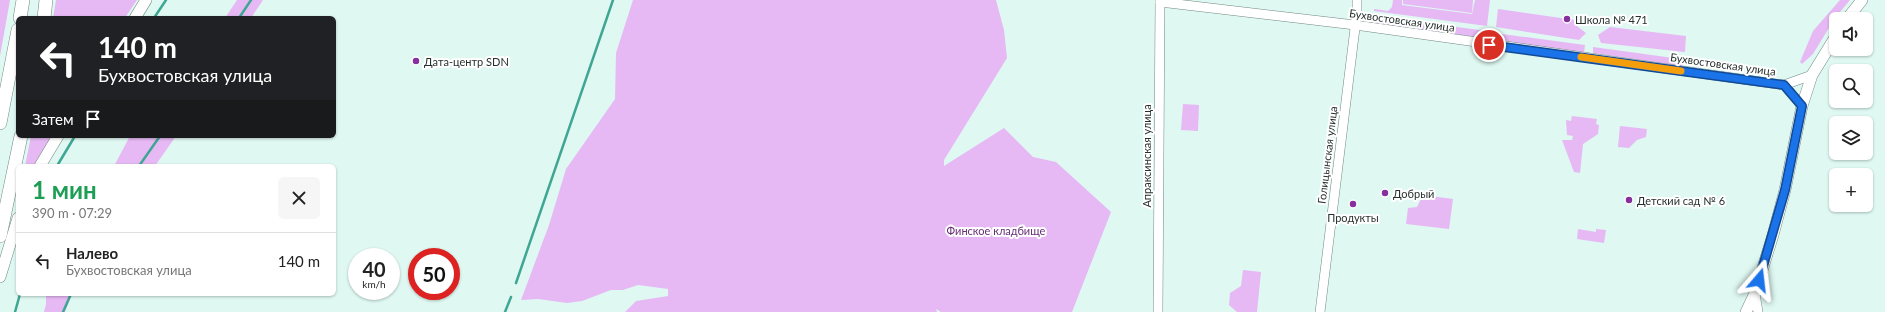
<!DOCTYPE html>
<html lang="ru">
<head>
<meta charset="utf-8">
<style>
  :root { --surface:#fff; --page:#f6f6f6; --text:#222; --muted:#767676; --line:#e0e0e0 }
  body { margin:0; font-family:Lato,sans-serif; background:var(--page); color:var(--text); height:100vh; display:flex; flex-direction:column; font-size:15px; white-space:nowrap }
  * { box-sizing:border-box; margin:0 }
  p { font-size:13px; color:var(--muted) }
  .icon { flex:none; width:22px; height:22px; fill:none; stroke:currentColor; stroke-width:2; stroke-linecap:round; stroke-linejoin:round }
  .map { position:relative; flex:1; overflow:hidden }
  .drawer { position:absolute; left:16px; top:164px; width:320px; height:132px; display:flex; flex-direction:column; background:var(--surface); border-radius:6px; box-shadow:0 1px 3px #0004 }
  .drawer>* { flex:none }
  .hud { position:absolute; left:16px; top:16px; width:320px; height:122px; border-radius:6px; box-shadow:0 1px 3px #0004; background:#202124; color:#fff; overflow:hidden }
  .buttons { position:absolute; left:1829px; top:12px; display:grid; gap:8px }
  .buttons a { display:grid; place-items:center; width:44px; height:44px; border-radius:6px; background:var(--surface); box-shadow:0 1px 3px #0004; font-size:20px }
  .speed { position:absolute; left:348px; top:248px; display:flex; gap:8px; font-size:20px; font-weight:700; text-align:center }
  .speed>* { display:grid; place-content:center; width:52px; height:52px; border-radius:50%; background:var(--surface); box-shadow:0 1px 3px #0004; line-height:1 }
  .speed small { font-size:10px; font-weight:400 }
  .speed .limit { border:6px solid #d22; background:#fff; color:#111 }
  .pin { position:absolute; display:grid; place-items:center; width:34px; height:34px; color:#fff; margin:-17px; border:2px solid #fff; border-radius:50%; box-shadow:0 1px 4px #0007 }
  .me { position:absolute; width:44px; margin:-22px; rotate:17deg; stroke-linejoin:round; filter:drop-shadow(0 0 3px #0008) }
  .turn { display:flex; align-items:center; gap:14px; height:84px; padding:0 16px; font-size:18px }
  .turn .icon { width:52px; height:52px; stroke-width:2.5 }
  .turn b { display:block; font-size:28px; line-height:34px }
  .then { display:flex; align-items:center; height:38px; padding:0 16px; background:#0003; gap:8px; font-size:15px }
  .round { display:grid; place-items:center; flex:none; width:42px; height:42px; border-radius:6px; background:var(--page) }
  .headline { display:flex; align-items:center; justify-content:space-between; height:68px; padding:0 16px }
  h1 { font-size:24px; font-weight:700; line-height:30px; color:#1e9e55 }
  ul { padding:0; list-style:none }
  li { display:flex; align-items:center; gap:12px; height:56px; padding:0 16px; border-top:1px solid var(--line) }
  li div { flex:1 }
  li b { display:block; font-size:15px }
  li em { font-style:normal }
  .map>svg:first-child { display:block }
</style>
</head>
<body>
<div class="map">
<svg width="1885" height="312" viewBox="0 0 1885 312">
  <rect width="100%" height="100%" fill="#dff8f2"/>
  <g fill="#e6b9f4">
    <polygon points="0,0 10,0 0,56"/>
    <polygon points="56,0 137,0 125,18 53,18"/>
    <polygon points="237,0 263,0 251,18 225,18"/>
    <polygon points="633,0 996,0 1004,30 1007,58 944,160 944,166 1004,128 1033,157 1056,162 1111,212 1072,312 941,312 936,309 937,312 625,312 636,301 668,296 668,289 638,285 623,290 611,290 582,301 567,303 538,299 521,300 549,225 566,169 615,99 616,53"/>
    <polygon points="1393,0 1402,0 1402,5 1472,14 1475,0 1490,0 1487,26 1374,11 1374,9 1388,11 1392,7"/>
    <polygon points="1403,0 1473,0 1472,13 1403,4"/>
    <polygon points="1840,0 1850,0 1835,18 1813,54 1802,64 1800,62 1813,31"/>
    <polygon points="1498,9 1575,20 1578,27 1586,33 1579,40 1496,27"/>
    <polygon points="1375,16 1487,31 1482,38 1375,23"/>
    <polygon points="1610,27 1686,36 1685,52 1601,43 1598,35"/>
    <polygon points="1495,33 1585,45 1584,53 1500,41"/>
    <polygon points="1593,47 1688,60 1682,66 1593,53"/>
    <polygon points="1183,104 1199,105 1198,131 1181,130"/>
    <polygon points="1572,116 1597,119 1596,124 1599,125 1598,134 1583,144 1580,173 1574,172 1562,140 1572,140 1573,136 1567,135 1566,120 1571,121"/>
    <polygon points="1620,126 1647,129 1646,137 1637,140 1629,148 1618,147"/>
    <polygon points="31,136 51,136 37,166 25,166"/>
    <polygon points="130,136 176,136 155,166 114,166"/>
    <polygon points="1423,195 1453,199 1449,229 1406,224 1408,208 1417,207"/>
    <polygon points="1578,229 1596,232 1596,229 1606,230 1604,243 1577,239"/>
    <polygon points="1243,270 1261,272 1257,312 1237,312 1229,305 1230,293 1241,286"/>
    <polygon points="46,294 72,294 65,312 44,312 46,304"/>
  </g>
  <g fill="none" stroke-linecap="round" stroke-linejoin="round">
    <g stroke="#40a694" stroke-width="2.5">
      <polyline points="154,18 166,0"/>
      <polyline points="239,18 251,0"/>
      <polyline points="57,166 75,136"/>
      <polyline points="139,166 160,136"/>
      <polyline points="516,283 613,0"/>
      <polyline points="15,312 20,294"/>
      <polyline points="63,312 71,294"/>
      <polyline points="505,312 511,297"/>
    </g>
    <g stroke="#728883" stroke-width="10">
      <g id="minor">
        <polyline points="1160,2 1355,25 1784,85 1812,75"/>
        <polyline points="1784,85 1802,106"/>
        <polyline points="1755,293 1758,312"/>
        <polyline points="1158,312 1160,0"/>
        <polyline points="1320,312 1357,12 1357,0"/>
      </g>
    </g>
    <g stroke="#728883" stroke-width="12">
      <g id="major">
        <polyline points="135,18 146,0"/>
        <polyline points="1847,19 1862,0"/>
        <polyline points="40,166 58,136"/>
        <polyline points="0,277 18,218"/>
        <polyline points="1746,312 1755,293 1773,235 1785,190 1802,106 1812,75 1836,36"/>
      </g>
    </g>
    <g stroke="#728883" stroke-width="14">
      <g id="highway">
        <polyline points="20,18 23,0"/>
        <polyline points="44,18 46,0"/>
        <polyline points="0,123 18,30"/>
        <polyline points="0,236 21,136"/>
      </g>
    </g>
    <use href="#minor" stroke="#fff" stroke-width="9"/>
    <use href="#major" stroke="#fff" stroke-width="11"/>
    <use href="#highway" stroke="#fff" stroke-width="13"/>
  </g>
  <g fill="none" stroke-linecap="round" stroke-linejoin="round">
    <g stroke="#114b97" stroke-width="10">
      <polyline id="route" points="1489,45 1784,85 1802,106 1785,190 1759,280"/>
    </g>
    <use href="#route" stroke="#1a73e8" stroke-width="7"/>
    <polyline stroke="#f59e0b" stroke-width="7" points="1581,57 1681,71"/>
  </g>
  <g fill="#862f9d" stroke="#fff" stroke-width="1.5">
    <circle cx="1567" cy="19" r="4"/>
    <circle cx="416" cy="61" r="4"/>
    <circle cx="1385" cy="193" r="4"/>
    <circle cx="1629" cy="200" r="4"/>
    <circle cx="1353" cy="204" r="4"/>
  </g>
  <g text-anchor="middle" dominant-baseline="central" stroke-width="4" stroke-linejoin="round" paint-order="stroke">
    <g font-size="11" fill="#26302d" stroke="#fff" text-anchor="start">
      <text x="1575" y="19">Школа № 471</text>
      <text x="424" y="61">Дата-центр SDN</text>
      <text x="1393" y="193">Добрый</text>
      <text x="1637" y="200">Детский сад № 6</text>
      <text x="1353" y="217" text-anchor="middle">Продукты</text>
    </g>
    <g font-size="11" fill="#26302d" stroke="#fff">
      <text transform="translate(1402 20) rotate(8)">Бухвостовская улица</text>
      <text transform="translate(1723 64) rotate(8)">Бухвостовская улица</text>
      <text transform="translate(1327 155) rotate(-83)">Голицынская улица</text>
      <text transform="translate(1146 156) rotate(-90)">Апраксинская улица</text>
    </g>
    <g font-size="11" fill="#662e76" stroke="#fff">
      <text x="996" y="230">Финское кладбище</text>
    </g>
  </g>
</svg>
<div class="buttons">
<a><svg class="icon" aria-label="sound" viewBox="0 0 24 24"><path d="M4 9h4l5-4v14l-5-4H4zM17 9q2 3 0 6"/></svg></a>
<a><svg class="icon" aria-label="search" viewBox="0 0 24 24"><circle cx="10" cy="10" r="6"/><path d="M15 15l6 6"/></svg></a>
<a><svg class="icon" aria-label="layers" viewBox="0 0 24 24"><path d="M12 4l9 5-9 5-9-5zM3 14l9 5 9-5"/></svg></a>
<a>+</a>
</div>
<div class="speed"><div>40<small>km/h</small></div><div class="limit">50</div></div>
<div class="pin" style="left:1489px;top:45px;background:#d93025"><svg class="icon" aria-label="arrive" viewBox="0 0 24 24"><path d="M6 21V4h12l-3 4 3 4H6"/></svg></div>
<svg class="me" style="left:1759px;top:280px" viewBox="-20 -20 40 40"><path d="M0-17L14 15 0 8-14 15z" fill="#1a73e8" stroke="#fff" stroke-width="4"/></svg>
<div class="hud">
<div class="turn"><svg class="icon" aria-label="left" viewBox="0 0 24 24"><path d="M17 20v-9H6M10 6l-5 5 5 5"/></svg><div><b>140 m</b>Бухвостовская улица</div></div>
<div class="then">Затем<svg class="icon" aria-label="arrive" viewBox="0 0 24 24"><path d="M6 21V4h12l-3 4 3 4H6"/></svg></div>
</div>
<section class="drawer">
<div class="headline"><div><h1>1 мин</h1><p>390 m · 07:29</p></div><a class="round"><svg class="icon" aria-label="close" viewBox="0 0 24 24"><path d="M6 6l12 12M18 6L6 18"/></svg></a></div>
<ul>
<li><svg class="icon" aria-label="left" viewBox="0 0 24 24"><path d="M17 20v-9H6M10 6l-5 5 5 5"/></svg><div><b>Налево</b><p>Бухвостовская улица</p></div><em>140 m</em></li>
</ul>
</section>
</div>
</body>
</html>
